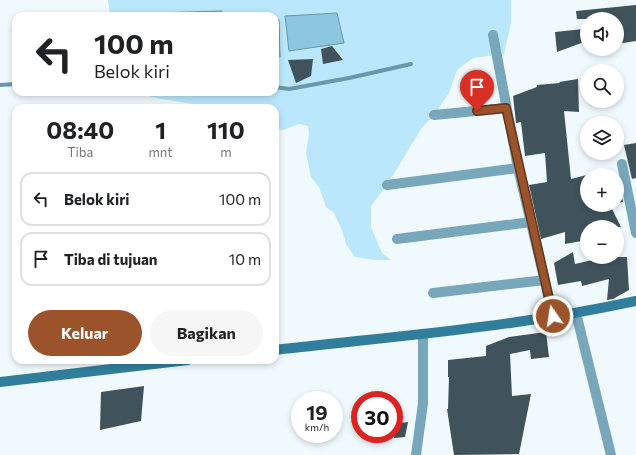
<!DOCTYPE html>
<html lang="id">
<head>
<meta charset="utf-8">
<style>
  :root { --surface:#fff; --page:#f6f6f6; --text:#202124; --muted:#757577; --line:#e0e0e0; --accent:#9a532b }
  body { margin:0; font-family:Commissioner,sans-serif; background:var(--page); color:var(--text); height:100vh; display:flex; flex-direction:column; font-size:15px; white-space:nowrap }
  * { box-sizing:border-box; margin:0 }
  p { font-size:13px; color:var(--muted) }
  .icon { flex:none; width:22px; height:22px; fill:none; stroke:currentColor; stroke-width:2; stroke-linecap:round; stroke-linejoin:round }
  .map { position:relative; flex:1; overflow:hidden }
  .details { position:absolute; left:12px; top:104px; width:267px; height:260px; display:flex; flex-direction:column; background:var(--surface); border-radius:12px; box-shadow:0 2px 6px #0003 }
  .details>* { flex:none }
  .guide { position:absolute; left:12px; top:12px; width:267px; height:84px; border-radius:12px; box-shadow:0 2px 6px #0003; background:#fff; color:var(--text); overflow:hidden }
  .fabs { position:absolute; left:580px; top:12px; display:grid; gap:8px }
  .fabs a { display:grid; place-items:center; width:44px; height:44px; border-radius:50%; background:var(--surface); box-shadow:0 2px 6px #0003; font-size:20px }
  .speed { position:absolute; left:291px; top:391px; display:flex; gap:8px; font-size:20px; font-weight:700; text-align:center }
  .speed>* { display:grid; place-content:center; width:52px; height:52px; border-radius:50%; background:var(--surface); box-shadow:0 2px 6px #0003; line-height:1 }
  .speed small { font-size:10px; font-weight:400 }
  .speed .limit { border:6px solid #d22; background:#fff; color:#111 }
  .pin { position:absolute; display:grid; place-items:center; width:34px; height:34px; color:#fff; margin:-41px -17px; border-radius:50% 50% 50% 0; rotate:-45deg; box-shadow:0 0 4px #0007 }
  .pin .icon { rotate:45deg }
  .me { position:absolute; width:44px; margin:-22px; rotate:347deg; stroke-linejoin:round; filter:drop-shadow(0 0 3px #0008) }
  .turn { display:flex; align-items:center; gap:14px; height:84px; padding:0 16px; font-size:18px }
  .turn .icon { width:52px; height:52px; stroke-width:2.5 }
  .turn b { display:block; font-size:28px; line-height:34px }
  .eta { display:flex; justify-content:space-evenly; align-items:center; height:68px; text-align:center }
  .eta b { font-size:24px; font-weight:700; line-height:28px }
  .button { display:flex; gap:8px; margin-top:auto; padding:8px 16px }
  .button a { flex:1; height:46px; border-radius:24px; background:var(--accent); color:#fff; font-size:16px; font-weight:700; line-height:46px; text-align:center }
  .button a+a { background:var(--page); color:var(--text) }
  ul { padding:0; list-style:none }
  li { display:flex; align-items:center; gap:12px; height:54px; margin:0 8px 6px; padding:0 8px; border:2px solid var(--line); border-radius:12px }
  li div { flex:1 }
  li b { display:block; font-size:15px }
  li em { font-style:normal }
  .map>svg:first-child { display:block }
</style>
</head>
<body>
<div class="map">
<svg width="636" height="455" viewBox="0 0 636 455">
  <rect width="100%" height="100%" fill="#f0f9fd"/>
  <polygon fill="#bae7fc" points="108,0 511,0 511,23 504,54 473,58 457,70 449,93 436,112 421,129 387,185 371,206 371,227 382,253 391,260 376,260 355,257 346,244 342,230 334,213 326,207 319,187 311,177 306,153 309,134 308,126 299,124 283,130 275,129 275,108 205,108 200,105 161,99 131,92 275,92 275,16 110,16"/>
  <g fill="#8dc6e0" stroke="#6c97aa">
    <polygon points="222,11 222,16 155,16 155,13"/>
    <polygon points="337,13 344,43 289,51 285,16"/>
    <polygon points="275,19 279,20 280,57 275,56"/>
  </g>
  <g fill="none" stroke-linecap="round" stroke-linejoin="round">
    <g stroke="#6c97aa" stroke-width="4">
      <polyline points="0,85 16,84"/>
      <polyline points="275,87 289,89 349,78 411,64"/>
    </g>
  </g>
  <g fill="#40535c">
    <polygon points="636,5 636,41 617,44 617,19 577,19 576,11"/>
    <polygon points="583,29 584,42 557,52 555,32"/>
    <polygon points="332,46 343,60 323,64 321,49"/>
    <polygon points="313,59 311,76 296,83 288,60"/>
    <polygon points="578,79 579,112 564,111 571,179 587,175 587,205 610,205 621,227 587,227 587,240 565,244 565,232 541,239 529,185 547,182 545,153 525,156 521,122 516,123 513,96 537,87 537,85 560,83 559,82"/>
    <polygon points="636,143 636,178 632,179 624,145"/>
    <polygon points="619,182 623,202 617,203 617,183"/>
    <polygon points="573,252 575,264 605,257 627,257 629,290 613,299 607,300 609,279 582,286 581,281 558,285 554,263"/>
    <polygon points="546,332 549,357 531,359 530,350 510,354 512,396 531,394 519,454 454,455 447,409 448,409 449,377 448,377 448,360 486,356 486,346 509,337"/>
    <polygon points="144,386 141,421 100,430 101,392"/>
    <polygon points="408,422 405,437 394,438 394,424"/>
  </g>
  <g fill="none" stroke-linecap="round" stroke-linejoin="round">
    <g stroke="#78a6bb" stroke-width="10">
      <polyline points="493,35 518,168 553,316"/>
      <polyline points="434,115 506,108"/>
      <polyline points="622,164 636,233"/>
      <polyline points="387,185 518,168"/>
      <polyline points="397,239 531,222"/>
      <polyline points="433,293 545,280"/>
      <polyline points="576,313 611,455"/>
      <polyline points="416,455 423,403 423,334"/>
    </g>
    <g stroke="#317e9c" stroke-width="10">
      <path d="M275 350C396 336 517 327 636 301"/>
      <polyline points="0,382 188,360"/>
    </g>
  </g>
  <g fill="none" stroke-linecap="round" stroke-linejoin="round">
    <g stroke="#64361c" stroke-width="10">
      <polyline id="route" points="477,111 506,108 553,316"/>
    </g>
    <use href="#route" stroke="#9a532b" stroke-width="7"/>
  </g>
</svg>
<div class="fabs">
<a><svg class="icon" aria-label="sound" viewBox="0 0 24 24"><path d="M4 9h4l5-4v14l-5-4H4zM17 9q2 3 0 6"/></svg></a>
<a><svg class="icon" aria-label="search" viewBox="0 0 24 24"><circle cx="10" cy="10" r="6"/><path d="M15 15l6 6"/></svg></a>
<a><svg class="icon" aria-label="layers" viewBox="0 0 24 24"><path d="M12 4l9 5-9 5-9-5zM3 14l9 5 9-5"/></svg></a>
<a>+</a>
<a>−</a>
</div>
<div class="speed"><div>19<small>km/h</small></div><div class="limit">30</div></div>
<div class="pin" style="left:477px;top:111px;background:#d93025"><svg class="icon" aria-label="arrive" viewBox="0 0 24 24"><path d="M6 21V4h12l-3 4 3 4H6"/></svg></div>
<svg class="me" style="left:553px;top:316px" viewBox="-20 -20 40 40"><circle r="17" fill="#9a532b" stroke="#fff" stroke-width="3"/><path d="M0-11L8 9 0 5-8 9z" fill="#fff"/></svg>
<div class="guide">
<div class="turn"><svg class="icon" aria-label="left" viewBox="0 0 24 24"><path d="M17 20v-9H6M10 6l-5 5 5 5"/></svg><div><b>100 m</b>Belok kiri</div></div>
</div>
<section class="details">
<div class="eta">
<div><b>08:40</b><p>Tiba</p></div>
<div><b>1</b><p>mnt</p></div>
<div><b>110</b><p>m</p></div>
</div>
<ul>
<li><svg class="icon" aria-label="left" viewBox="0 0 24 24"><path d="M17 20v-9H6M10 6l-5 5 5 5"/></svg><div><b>Belok kiri</b></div><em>100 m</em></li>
<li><svg class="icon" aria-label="arrive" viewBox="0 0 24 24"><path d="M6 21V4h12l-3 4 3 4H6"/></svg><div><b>Tiba di tujuan</b></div><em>10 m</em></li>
</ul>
<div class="button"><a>Keluar</a><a>Bagikan</a></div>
</section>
</div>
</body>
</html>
